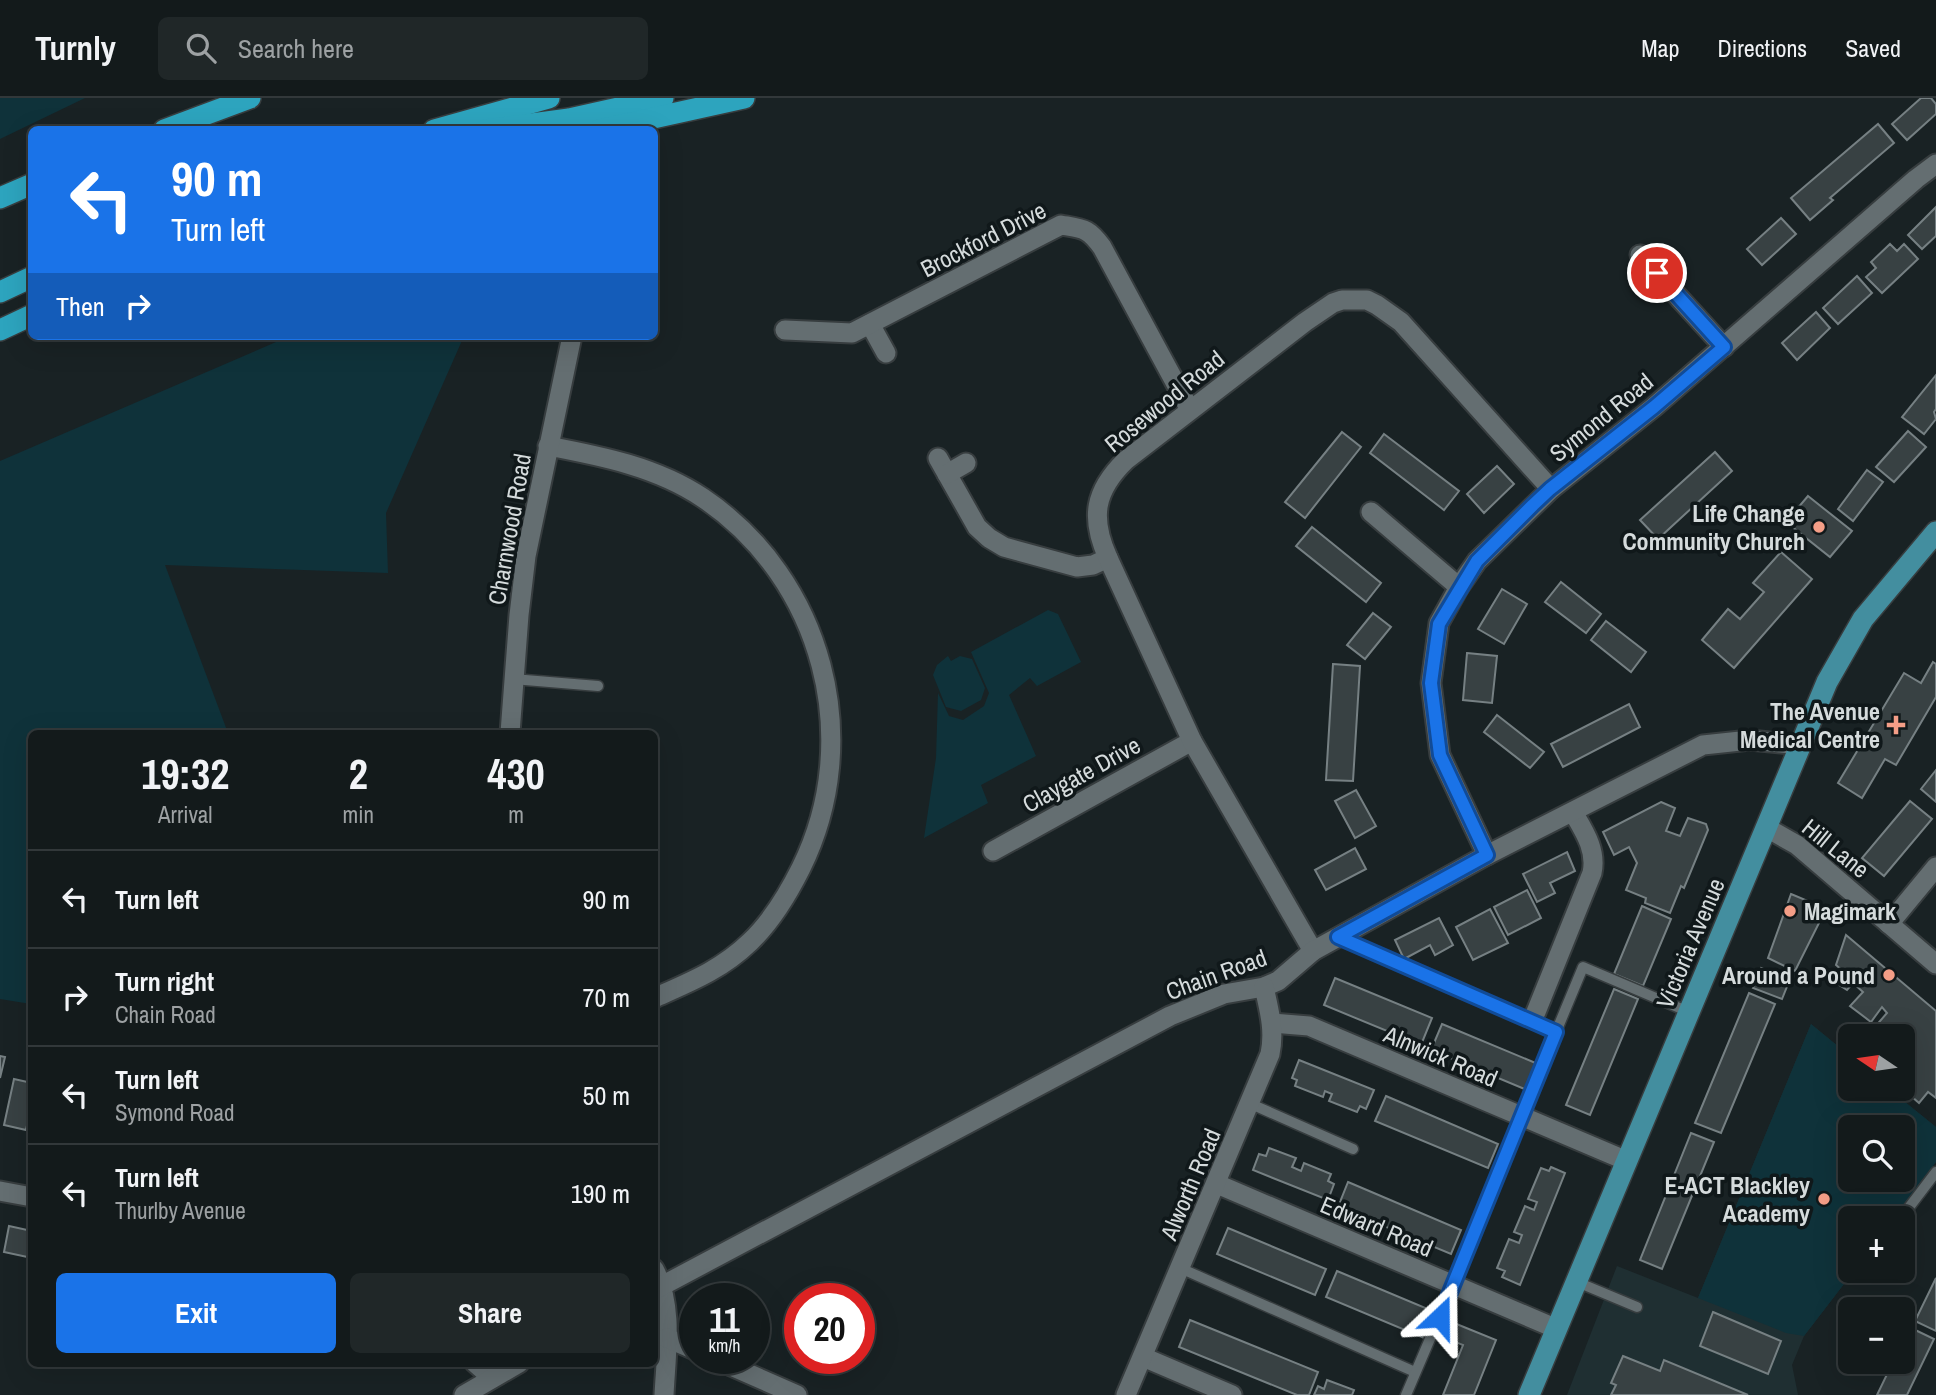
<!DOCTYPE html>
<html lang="en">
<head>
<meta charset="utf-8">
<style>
  :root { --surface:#131a1b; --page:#202728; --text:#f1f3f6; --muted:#9da1a3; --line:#32383a; --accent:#1a73e8 }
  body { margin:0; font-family:"Archivo Narrow",sans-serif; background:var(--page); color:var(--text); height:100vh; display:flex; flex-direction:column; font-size:26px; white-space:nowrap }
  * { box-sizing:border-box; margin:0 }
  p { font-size:23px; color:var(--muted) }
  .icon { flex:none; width:38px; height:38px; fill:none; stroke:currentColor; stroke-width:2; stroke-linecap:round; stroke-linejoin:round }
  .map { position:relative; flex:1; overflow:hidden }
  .panel { position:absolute; left:28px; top:632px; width:630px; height:637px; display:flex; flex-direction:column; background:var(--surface); border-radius:10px; box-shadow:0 7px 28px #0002,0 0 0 2px var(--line) }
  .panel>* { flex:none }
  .banner { position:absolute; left:28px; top:28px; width:630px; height:214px; border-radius:10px; box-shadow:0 7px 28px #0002,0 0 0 2px var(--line); background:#1a73e8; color:#fff; overflow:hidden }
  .needle { width:46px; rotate:283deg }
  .tools { position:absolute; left:1838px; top:926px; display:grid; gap:14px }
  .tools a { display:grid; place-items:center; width:77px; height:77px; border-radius:10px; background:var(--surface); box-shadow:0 7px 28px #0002,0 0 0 2px var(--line); font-size:35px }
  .speed { position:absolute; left:679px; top:1185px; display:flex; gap:14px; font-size:35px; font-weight:700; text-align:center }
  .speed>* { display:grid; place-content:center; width:91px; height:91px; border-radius:50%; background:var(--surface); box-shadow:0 7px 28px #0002,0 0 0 2px var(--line); line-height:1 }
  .speed small { font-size:18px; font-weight:400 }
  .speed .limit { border:10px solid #d22; background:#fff; color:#111 }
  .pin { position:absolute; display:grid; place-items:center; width:60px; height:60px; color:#fff; margin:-30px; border:4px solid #fff; border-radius:50%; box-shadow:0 2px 7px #0007 }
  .me { position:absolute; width:77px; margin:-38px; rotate:23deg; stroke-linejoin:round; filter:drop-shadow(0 0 5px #0008) }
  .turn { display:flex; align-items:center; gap:24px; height:147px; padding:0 28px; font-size:32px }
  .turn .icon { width:91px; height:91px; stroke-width:2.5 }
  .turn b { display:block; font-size:49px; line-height:60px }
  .then { display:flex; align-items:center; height:66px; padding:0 28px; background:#0003; gap:14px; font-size:26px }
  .eta { display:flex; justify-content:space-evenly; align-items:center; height:119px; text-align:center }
  .eta b { font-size:42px; font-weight:700; line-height:49px }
  .action { display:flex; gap:14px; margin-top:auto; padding:14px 28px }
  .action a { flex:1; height:80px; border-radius:10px; background:var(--accent); color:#fff; font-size:28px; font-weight:700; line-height:80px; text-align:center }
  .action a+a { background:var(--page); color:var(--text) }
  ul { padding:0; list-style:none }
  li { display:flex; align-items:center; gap:21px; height:98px; padding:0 28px; border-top:2px solid var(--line) }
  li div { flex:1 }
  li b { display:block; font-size:26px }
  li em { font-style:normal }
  header { display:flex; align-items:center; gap:42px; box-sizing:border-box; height:98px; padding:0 35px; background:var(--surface); border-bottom:2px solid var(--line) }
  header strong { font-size:33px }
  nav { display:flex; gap:38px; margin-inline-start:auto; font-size:24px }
  .search { width:490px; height:63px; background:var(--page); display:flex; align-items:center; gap:18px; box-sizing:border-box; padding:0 24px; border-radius:10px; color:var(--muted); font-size:26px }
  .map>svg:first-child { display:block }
</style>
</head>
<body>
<header>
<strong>Turnly</strong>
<div class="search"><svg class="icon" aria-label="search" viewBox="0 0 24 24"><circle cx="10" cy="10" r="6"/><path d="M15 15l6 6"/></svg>Search here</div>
<nav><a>Map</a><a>Directions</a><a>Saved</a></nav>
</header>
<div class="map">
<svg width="1936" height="1297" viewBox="0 0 1936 1297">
  <rect width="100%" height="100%" fill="#192224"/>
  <path fill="#1f2f32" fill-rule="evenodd" d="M1811 926 1850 958V990L1889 991 1936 1029V1064L1894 1120H1850V1172L1854 1173 1804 1238 1792 1267 1798 1297H1567L1617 1168 1698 1200ZM1850 1029H1902V1082H1850Z"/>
  <g fill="#0f323a" fill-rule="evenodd">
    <polygon points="0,0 85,0 0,41"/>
    <polygon points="290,238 464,238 386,415 388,475 165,467 228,635 32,635 31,906 0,901 0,363"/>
    <polygon points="1048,512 1058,516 1081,564 1037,588 1030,580 1009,597 1036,658 981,687 988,705 924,740 936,660 938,595 949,618 963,622 984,608 989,595 971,554"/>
    <polygon points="948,558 951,563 960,558 972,561 985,590 981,602 961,613 946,609 933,577 937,567"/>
    <path d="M1811 926 1850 958V990L1889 991 1936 1029V1064L1894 1120H1850V1172L1854 1173 1804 1238 1786 1235 1698 1200ZM1902 1029V1082H1850V1029Z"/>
  </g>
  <g fill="#384143" stroke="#768083" stroke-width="2">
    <polygon points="1921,0 1931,0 1936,6 1936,16 1907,42 1892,26"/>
    <polygon points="1878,26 1894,45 1830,100 1833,102 1810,122 1791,100"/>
    <polygon points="1936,109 1936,138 1922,151 1908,137"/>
    <polygon points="1781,120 1796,136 1762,167 1747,151"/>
    <polygon points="1890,146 1897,153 1904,146 1918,161 1882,195 1866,179 1876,170 1871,164"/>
    <polygon points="1857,178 1872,195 1838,226 1823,210"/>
    <polygon points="1816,214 1830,230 1797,262 1782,245"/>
    <polygon points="1936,277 1936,311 1934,314 1936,321 1924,336 1902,319"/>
    <polygon points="1908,333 1926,349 1894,384 1876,369"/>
    <polygon points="1342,334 1361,349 1305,420 1285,404"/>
    <polygon points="1384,336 1459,393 1444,412 1370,355"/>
    <polygon points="1715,354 1732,373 1658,441 1640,422"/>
    <polygon points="1497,368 1514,386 1484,415 1467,396"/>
    <polygon points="1867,372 1883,384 1853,423 1838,411"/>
    <polygon points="1808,398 1852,433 1830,459 1786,424"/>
    <polygon points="1312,429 1381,485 1366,504 1296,448"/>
    <polygon points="1781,454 1812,481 1734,570 1702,542 1728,511 1740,521 1764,494 1753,485"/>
    <polygon points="1561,484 1601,516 1586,535 1545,504"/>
    <polygon points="1502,491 1527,506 1504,546 1478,531"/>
    <polygon points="1373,515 1391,529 1365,561 1347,547"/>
    <polygon points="1606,523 1646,554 1631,574 1591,542"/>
    <polygon points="1467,555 1497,558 1492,605 1463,602"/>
    <polygon points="1933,564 1936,566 1936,599 1896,667 1885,661 1862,700 1838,685 1904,575 1921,585"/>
    <polygon points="1333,566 1360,568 1353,683 1326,682"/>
    <polygon points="1629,606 1640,629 1563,669 1551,646"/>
    <polygon points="1497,617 1544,654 1530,670 1484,634"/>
    <polygon points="1936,672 1936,704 1921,691"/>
    <polygon points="1356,692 1376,728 1355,740 1335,703"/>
    <polygon points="1910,703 1932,721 1884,778 1862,760"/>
    <polygon points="1661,704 1675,710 1666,733 1680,738 1688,720 1706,726 1708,732 1684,790 1681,788 1670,815 1645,805 1646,800 1626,792 1637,765 1629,749 1614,757 1603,734"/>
    <polygon points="1355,750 1366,771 1326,792 1315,772"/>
    <polygon points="1567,754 1575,773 1550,785 1555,795 1537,804 1523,776"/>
    <polygon points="1527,792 1541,820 1508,837 1494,809"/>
    <polygon points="1791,796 1808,803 1823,817 1795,873 1768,860"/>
    <polygon points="1642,808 1671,821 1643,888 1614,876"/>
    <polygon points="1490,811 1508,845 1473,862 1456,829"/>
    <polygon points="1439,820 1453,847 1435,857 1430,847 1404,861 1395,842"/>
    <polygon points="1846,837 1936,913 1936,1000 1928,994 1919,1005 1902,990 1902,938 1867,938 1887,915 1882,909 1871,924 1850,908 1863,894 1853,885 1847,892 1836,885 1844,874 1836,867"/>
    <polygon points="1761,870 1790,881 1782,901 1753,890"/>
    <polygon points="1335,880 1432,920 1421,947 1324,907"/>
    <polygon points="1614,891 1638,901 1590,1017 1566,1007"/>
    <polygon points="1749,895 1775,906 1721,1035 1695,1025"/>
    <polygon points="1442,926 1538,966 1527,992 1431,952"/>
    <polygon points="0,958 5,959 0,980"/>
    <polygon points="1299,962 1374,992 1366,1011 1360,1008 1357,1014 1329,1003 1332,996 1325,993 1323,999 1295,988 1297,982 1292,980"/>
    <polygon points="14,981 32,985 32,1005 26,1032 4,1027"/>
    <polygon points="1386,998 1498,1046 1488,1070 1375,1023"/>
    <polygon points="1691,1035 1714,1044 1662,1171 1640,1162"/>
    <polygon points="1269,1050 1296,1060 1292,1069 1301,1073 1304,1065 1331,1076 1328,1083 1334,1086 1328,1102 1253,1072 1259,1056 1266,1058"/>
    <polygon points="1551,1069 1565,1075 1520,1187 1502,1179 1505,1173 1497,1170 1509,1141 1519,1145 1522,1137 1514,1134 1525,1108 1534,1112 1537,1104 1528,1101 1541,1070 1549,1073"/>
    <polygon points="1348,1084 1461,1132 1451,1156 1338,1109"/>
    <polygon points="9,1128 32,1133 32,1160 4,1154"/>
    <polygon points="1228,1130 1326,1171 1315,1197 1217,1156"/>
    <polygon points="1337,1173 1435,1214 1424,1240 1326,1199"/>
    <polygon points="1936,1180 1936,1233 1915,1223"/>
    <polygon points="1713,1214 1781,1243 1768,1276 1700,1248"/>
    <polygon points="1190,1222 1318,1274 1309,1297 1297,1297 1179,1249"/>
    <polygon points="1454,1225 1496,1242 1474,1297 1443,1297 1463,1247 1448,1241"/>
    <polygon points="1909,1229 1934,1241 1907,1297 1877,1297 1893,1264 1902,1264 1902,1243"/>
    <polygon points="1623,1258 1660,1273 1664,1262 1748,1297 1611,1297 1616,1287 1611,1285"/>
    <polygon points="1327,1282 1354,1292 1352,1297 1314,1297 1318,1288 1324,1291"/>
  </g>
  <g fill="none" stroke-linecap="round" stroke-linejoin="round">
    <g stroke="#373d3f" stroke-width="13">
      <g id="lane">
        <polyline points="513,581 598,588"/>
        <polyline points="1338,839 1556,934 1583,869 1689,914"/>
        <polyline points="1251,1006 1353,1051"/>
        <polyline points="1901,1120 1936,1074"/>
        <polyline points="1180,1170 1415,1274"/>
        <polyline points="1577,1184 1637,1209"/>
        <polyline points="1406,1297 1453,1187 1556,934"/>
      </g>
    </g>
    <g stroke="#373d3f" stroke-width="23">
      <g id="street">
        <polyline points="1640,157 1724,249"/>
        <polyline points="870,226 886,255"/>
        <path d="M785 232 852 235 1061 127C1084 131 1088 130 1102 149L1190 312"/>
        <path d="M548 348C601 358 657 369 703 400 823 481 865 641 801 770 788 796 771 824 750 844 721 872 690 884 654 900"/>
        <polyline points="938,360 977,429 989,440 1004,449 1077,469 1093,467 1108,460"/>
        <polyline points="947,376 966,365"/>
        <polyline points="1371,414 1459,489"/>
        <polyline points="510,635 519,517 526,458 572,238"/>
        <polyline points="1767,730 1797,747 1936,866"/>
        <polyline points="993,753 1192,643"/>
        <polyline points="1487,757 1440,657 1431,585 1439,525 1459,489 1477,463 1551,391 1654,309 1916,81 1936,66"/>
        <polyline points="1889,826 1936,769"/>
        <path d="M1313 853 1192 643 1108 460C1090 420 1094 393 1126 362L1305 224 1333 205 1342 202H1367L1377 207 1401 224 1551 391"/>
        <path d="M1536 914 1592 775C1597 752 1584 733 1573 714"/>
        <polyline points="1272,925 1309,928 1627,1063"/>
        <polyline points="1217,1086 1557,1231"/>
        <polyline points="0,1093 32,1099"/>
        <path d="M654 1171C674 1208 666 1256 664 1297"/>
        <polyline points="654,1192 1170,918 1224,896 1264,889 1278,883 1313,853 1487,757 1703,647 1750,642 1801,647"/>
        <polyline points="667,1240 695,1252"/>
        <polyline points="1143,1259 1232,1297"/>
        <polyline points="713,1260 797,1297"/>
        <polyline points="475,1265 492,1280"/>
        <polyline points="464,1297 519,1265"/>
        <path d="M1126 1297 1270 956C1275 932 1269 912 1264 889"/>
      </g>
    </g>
    <g stroke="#373d3f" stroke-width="24">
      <polyline id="primary" points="1529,1297 1827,584 1863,521 1936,434"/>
    </g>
    <g stroke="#373d3f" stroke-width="24">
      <g id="highway">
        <polyline points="164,32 250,0"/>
        <polyline points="434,32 549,0"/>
        <polyline points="485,32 569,21 663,0"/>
        <polyline points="599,32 744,0"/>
        <polyline points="0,100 32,86"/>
        <polyline points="0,194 32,179"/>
        <polyline points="0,232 32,217"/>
      </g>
    </g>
    <use href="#lane" stroke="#646e71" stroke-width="10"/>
    <use href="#street" stroke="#646e71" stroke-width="19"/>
    <use href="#primary" stroke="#438e9f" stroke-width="21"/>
    <use href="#highway" stroke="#2da4be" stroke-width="21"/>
  </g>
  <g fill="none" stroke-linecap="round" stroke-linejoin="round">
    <g stroke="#114b97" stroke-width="18">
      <polyline id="route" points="1440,1219 1556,934 1338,839 1487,757 1440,657 1431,585 1439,526 1477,463 1533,407 1550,391 1654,309 1724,249 1657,175"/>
    </g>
    <use href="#route" stroke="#1a73e8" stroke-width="12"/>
  </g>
  <g fill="#f49e87" stroke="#10181a" stroke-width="2.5">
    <circle cx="1819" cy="429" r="7"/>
    <path d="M1892.5 616.5h7v7h7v7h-7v7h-7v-7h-7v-7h7z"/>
    <circle cx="1790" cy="813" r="7"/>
    <circle cx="1889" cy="877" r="7"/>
    <circle cx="1824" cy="1101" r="7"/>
  </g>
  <g text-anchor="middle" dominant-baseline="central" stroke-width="7" stroke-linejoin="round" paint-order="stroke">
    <g font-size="24" fill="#d5dbdc" stroke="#10181a">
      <text transform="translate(983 141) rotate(-27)">Brockford Drive</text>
      <text transform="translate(1164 303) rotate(-39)">Rosewood Road</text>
      <text transform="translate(1601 319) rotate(-39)">Symond Road</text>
      <text transform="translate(509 431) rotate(-80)">Charnwood Road</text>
      <text transform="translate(1081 676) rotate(-29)">Claygate Drive</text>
      <text transform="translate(1836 750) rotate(39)">Hill Lane</text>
      <text transform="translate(1690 845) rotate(-67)">Victoria Avenue</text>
      <text transform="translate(1216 876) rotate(-20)">Chain Road</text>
      <text transform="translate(1441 958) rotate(23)">Alnwick Road</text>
      <text transform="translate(1190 1086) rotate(-67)">Alworth Road</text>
      <text transform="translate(1377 1128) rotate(23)">Edward Road</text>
    </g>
    <g font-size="24" font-weight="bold" fill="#d5dbdc" stroke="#10181a" text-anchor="end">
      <text x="1805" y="415">Life Change<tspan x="1805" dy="28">Community Church</tspan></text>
      <text x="1880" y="613">The Avenue<tspan x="1880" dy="28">Medical Centre</tspan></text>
      <text x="1804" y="813" text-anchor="start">Magimark</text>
      <text x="1875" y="877">Around a Pound</text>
      <text x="1810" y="1087">E-ACT Blackley<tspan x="1810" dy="28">Academy</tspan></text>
    </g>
  </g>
</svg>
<div class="tools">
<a><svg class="needle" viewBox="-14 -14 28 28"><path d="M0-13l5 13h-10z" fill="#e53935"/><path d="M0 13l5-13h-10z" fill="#9da1a3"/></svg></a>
<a><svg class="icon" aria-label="search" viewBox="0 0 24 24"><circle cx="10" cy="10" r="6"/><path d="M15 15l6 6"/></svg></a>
<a>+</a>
<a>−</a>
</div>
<div class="speed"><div>11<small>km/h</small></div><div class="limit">20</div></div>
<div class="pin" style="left:1657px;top:175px;background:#d93025"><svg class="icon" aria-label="arrive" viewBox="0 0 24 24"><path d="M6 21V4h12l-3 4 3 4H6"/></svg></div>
<svg class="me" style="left:1440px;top:1219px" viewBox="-20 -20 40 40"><path d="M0-17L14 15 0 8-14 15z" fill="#1a73e8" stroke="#fff" stroke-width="4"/></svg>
<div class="banner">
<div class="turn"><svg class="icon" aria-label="left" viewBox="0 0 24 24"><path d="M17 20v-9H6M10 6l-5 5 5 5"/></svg><div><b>90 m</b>Turn left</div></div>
<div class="then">Then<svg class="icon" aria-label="right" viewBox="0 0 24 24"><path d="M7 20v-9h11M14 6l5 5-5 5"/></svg></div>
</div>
<section class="panel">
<div class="eta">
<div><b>19:32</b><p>Arrival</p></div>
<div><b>2</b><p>min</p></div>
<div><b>430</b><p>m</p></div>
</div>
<ul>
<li><svg class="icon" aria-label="left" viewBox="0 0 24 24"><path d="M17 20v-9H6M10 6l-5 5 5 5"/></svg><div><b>Turn left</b></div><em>90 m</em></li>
<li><svg class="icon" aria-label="right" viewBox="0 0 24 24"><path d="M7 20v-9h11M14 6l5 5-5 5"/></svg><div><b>Turn right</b><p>Chain Road</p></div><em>70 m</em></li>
<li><svg class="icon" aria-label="left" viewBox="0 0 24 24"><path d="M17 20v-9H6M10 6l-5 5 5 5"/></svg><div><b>Turn left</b><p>Symond Road</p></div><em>50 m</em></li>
<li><svg class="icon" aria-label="left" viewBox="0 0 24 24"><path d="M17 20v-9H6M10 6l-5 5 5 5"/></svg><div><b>Turn left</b><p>Thurlby Avenue</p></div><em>190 m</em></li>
</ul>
<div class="action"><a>Exit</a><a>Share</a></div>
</section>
</div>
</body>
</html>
